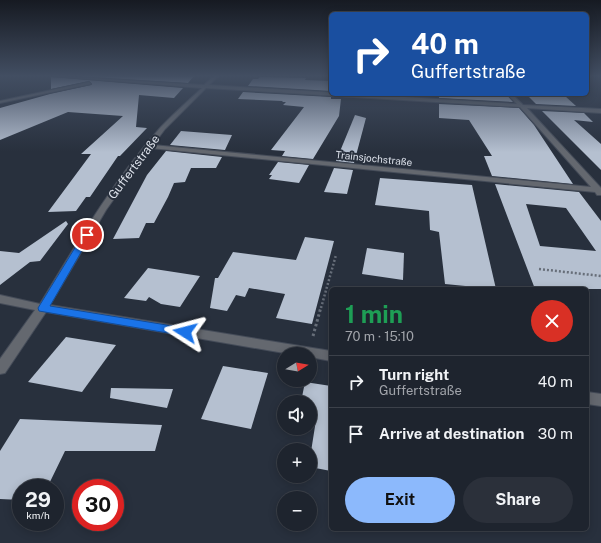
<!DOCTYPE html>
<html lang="en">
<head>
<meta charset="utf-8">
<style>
  :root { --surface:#1e242e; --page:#2b303a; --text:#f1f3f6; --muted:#a1a4aa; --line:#3c414a; --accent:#8cb9fc }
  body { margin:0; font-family:"Public Sans",sans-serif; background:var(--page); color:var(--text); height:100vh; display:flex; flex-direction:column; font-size:15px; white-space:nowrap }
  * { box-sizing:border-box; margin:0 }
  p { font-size:13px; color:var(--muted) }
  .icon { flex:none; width:22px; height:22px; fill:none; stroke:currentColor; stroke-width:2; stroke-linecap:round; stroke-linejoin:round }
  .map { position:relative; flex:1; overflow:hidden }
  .panel { position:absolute; left:329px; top:287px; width:260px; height:244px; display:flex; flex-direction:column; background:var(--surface); border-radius:6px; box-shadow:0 2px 10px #0003,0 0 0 1px var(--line) }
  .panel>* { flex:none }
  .hud { position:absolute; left:329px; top:12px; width:260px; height:84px; border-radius:6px; box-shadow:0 2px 10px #0003,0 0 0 1px var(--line); background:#1a4fa0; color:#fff; overflow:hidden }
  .needle { width:26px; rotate:79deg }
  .tools { position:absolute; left:277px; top:347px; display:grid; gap:8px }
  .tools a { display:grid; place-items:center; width:40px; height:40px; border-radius:50%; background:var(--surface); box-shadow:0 2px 10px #0003,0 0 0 1px var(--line); font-size:20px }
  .speed { position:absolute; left:12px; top:479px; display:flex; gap:8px; font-size:20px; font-weight:700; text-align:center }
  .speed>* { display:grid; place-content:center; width:52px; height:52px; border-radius:50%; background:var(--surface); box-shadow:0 2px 10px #0003,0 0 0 1px var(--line); line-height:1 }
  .speed small { font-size:10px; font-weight:400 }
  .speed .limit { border:6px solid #d22; background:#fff; color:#111 }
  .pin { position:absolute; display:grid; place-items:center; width:34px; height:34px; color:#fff; margin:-17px; border:2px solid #fff; border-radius:50%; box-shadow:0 1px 4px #0007 }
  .me { position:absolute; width:44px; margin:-22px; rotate:279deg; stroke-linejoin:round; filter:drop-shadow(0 0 3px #0008) }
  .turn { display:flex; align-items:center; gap:14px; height:84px; padding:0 16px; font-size:18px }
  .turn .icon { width:52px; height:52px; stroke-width:2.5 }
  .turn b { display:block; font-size:28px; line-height:34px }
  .round { display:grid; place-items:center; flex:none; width:42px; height:42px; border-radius:21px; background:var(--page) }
  .summary { display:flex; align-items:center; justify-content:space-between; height:68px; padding:0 16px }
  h1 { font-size:24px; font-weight:700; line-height:30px; color:#1e9e55 }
  .action { display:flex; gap:8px; margin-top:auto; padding:8px 16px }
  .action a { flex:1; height:46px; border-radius:24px; background:var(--accent); color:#111; font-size:16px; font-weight:700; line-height:46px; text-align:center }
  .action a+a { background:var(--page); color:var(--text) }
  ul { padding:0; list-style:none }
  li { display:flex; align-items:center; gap:12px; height:52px; padding:0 16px; border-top:1px solid var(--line) }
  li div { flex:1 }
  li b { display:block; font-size:15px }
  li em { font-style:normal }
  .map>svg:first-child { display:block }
</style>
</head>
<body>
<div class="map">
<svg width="601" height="543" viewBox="0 0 601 543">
  <rect width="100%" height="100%" fill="#28303d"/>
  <g fill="#b5c0d0" fill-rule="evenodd">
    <polygon points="78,76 194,76 188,83"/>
    <polygon points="51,77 183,88 174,98 139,95 136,127 147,128 120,156 118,156 90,197 86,197 76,211 48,212 91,154 81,154 123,116 68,112 0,140 0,108 50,94 91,85 92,84 89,81 51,89"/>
    <polygon points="260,77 306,78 305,80 331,81 331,91 248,86 253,79 258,79"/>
    <polygon points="243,92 331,97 331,99 341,99 339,116 313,159 282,156 285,151 271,150 304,107 283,105 286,102 282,102 283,101 238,99"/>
    <polygon points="439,94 506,94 513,102 439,98"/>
    <polygon points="526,94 565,96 576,106 536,104"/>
    <polygon points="439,104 519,108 534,125 573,184 492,176 484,156 492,156 469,120 439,118"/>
    <polygon points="542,111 584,113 593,122 574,120 601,144 601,170"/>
    <polygon points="355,115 366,118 354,163 336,161"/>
    <polygon points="181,131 232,135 225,150 170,145"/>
    <polygon points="166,151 222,157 216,168 191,168 185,182 174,183 168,197 154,223 146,223 139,238 113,239 147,175"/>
    <polygon points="278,162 309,165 299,183 269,179 272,175 269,175"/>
    <polygon points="334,168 353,170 347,194 324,192"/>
    <polygon points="380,178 472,185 496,289 445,284 439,232 430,230 429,211 375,205"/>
    <path d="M495 184 579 192 601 221V289H535ZM526 204 566 208 596 251 540 246Z"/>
    <polygon points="66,221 68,224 40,261 30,262 0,285 0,251 19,253"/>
    <polygon points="305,237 334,241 312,324 276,318 285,294 249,288 245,297 236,295 227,311 210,308 215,278 218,278 233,252 296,260"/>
    <polygon points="367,248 404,253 403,280 362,274"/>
    <polygon points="148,268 200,276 180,307 161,304 149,297 146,301 124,298"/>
    <polygon points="66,337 116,345 82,392 28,382"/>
    <polygon points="223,366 268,373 251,429 201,419"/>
    <polygon points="305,382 331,386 331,471 310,467 310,458 316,420 310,418 310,402 301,402"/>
    <polygon points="111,388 173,389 167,408 110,398"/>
    <polygon points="20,419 112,423 162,425 155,451 65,451 47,488 21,488 21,500 0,499 0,451"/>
  </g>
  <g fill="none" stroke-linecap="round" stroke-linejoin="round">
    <g stroke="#454c59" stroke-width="2">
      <g id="minor">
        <path d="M52 76 204 85 214 76H218L209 85 517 104 507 94H512L523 105 601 109V113L527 108 601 188V195H597L595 192 150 148 106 210 50 305 331 351V361L310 357V354H290L46 312 5 373 0 374V359L35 310 0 303V295L40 304C77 243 113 181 160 128 173 114 188 101 202 88ZM206 88 520 107 591 187 153 145 165 129Z"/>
        <polygon points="89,82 91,84 0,103 0,101"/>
        <polygon points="587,392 601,394 601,406 587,404"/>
      </g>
    </g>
    <g stroke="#676e79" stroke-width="2.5" stroke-dasharray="2 2" stroke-linecap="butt">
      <polyline points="539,269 601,276"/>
      <polyline points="321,308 336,255"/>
    </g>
    <polyline stroke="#676e79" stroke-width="3" stroke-dasharray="2.5 2.5" stroke-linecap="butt" points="313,336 321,307"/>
    <use href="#minor" fill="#64686f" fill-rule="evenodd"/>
  </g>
  <linearGradient id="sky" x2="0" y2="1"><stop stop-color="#161a22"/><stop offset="0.5" stop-color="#424e62"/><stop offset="1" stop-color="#424e62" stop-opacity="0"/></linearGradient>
  <rect width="601" height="152" fill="url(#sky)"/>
  <polygon fill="#1a73e8" stroke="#114b97" points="84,233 87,233 91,235 50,306 185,328 189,329 190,332 189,335 185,336 39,311 38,308"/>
  <g text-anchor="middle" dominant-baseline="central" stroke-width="4" stroke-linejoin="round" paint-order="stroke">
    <g font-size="10" fill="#dde2eb" stroke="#28303d">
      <text transform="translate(374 158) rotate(6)">Trainsjochstraße</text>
    </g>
    <g font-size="12" fill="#dde2eb" stroke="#28303d">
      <text transform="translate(134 167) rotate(-53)">Guffertstraße</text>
    </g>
  </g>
</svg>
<div class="tools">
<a><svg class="needle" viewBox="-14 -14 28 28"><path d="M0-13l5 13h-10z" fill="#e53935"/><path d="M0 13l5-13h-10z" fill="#a1a4aa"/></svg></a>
<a><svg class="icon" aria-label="sound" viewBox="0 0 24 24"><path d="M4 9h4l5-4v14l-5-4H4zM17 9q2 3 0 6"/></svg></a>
<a>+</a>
<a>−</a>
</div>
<div class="speed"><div>29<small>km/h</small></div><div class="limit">30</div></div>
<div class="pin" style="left:87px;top:235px;background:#d93025"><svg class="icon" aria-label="arrive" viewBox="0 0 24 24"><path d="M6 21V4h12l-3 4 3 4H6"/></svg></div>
<svg class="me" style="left:185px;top:332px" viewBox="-20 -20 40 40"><path d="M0-17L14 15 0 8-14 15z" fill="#1a73e8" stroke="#fff" stroke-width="4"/></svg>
<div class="hud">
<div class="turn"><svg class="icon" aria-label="right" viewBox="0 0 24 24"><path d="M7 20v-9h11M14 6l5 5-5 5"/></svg><div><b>40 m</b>Guffertstraße</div></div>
</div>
<section class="panel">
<div class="summary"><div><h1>1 min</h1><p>70 m · 15:10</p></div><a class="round" style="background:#d93025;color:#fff"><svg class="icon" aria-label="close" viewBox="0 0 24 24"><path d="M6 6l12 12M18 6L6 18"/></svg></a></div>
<ul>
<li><svg class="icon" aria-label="right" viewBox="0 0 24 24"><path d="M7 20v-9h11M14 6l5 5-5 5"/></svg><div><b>Turn right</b><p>Guffertstraße</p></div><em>40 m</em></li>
<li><svg class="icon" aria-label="arrive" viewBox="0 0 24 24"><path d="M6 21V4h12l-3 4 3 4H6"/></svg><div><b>Arrive at destination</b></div><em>30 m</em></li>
</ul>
<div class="action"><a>Exit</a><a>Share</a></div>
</section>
</div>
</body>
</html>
